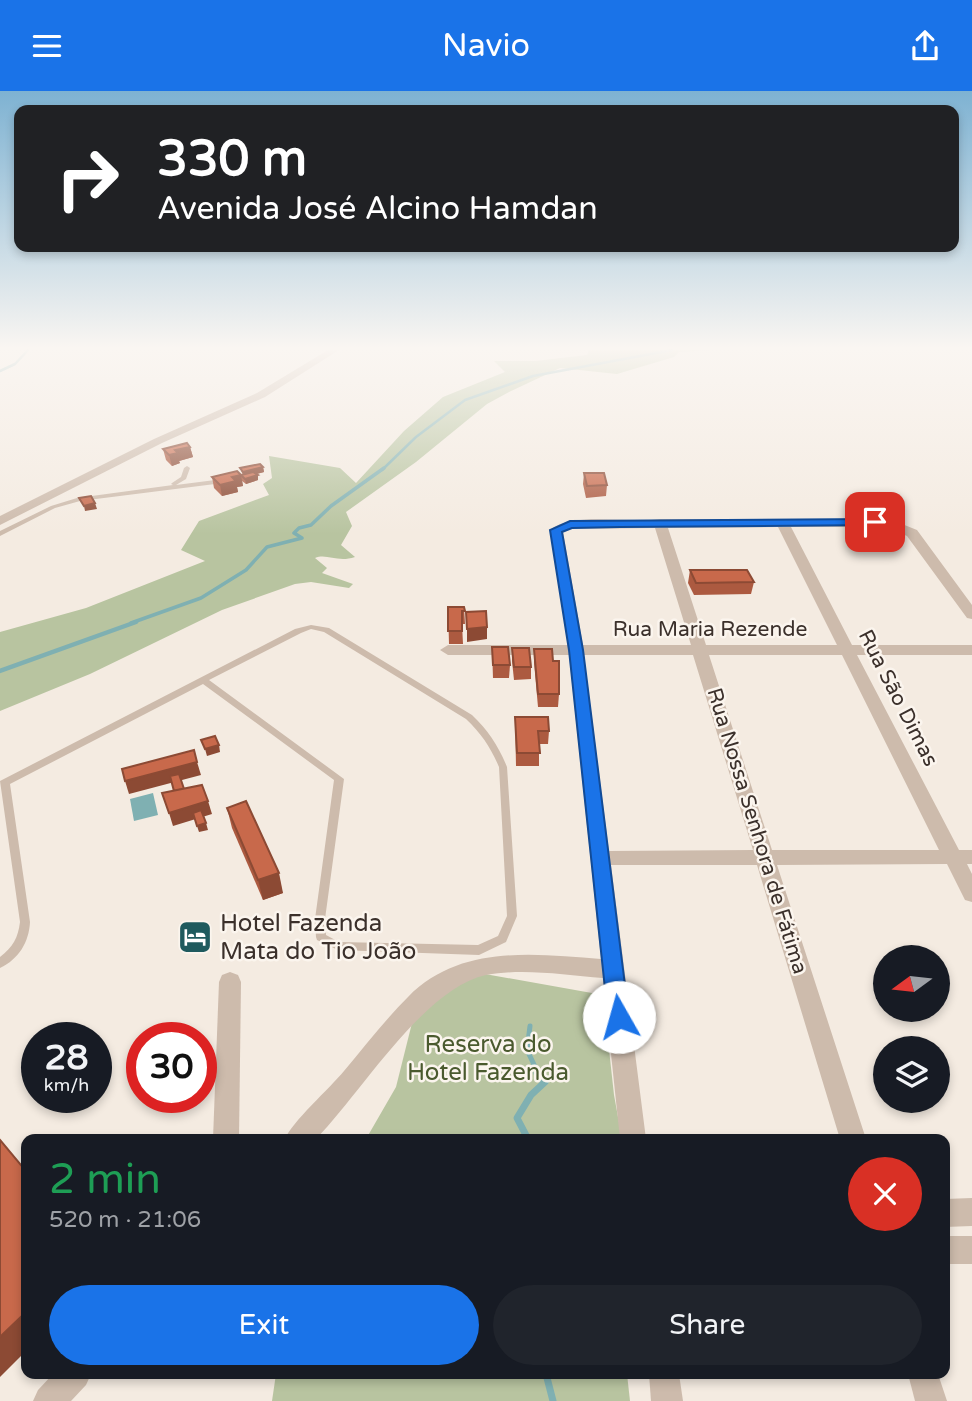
<!DOCTYPE html>
<html lang="en">
<head>
<meta charset="utf-8">
<style>
  :root { --surface:#171b24; --page:#20242c; --text:#f1f3f6; --muted:#9ea1a6; --accent:#1a73e8 }
  body { margin:0; font-family:"Varela Round",sans-serif; background:var(--page); color:var(--text); height:100vh; display:flex; flex-direction:column; font-size:26px; white-space:nowrap }
  * { box-sizing:border-box; margin:0 }
  p { font-size:23px; color:var(--muted) }
  .icon { flex:none; width:38px; height:38px; fill:none; stroke:currentColor; stroke-width:2; stroke-linecap:round; stroke-linejoin:round }
  .map { position:relative; flex:1; overflow:hidden }
  .panel { position:absolute; left:21px; top:1043px; width:929px; height:245px; display:flex; flex-direction:column; background:var(--surface); border-radius:14px; box-shadow:0 4px 10px #0003 }
  .panel>* { flex:none }
  .guide { position:absolute; left:14px; top:14px; width:945px; height:147px; border-radius:14px; box-shadow:0 4px 10px #0003; background:#202124; color:#fff; overflow:hidden }
  .needle { width:46px; rotate:255deg }
  .buttons { position:absolute; left:873px; top:854px; display:grid; gap:14px }
  .buttons a { display:grid; place-items:center; width:77px; height:77px; border-radius:50%; background:var(--surface); box-shadow:0 4px 10px #0003; font-size:35px }
  .speed { position:absolute; left:21px; top:931px; display:flex; gap:14px; font-size:35px; font-weight:700; text-align:center }
  .speed>* { display:grid; place-content:center; width:91px; height:91px; border-radius:50%; background:var(--surface); box-shadow:0 4px 10px #0003; line-height:1 }
  .speed small { font-size:18px; font-weight:400 }
  .speed .limit { border:10px solid #d22; background:#fff; color:#111 }
  .pin { position:absolute; display:grid; place-items:center; width:60px; height:60px; color:#fff; margin:-30px; border-radius:14px; box-shadow:0 4px 10px #0006 }
  .me { position:absolute; width:77px; margin:-38px; rotate:353deg; stroke-linejoin:round; filter:drop-shadow(0 0 5px #0008) }
  .turn { display:flex; align-items:center; gap:24px; height:147px; padding:0 28px; font-size:32px }
  .turn .icon { width:91px; height:91px; stroke-width:2.5 }
  .turn b { display:block; font-size:49px; line-height:60px }
  .round { display:grid; place-items:center; flex:none; width:74px; height:74px; border-radius:37px; background:var(--page) }
  .headline { display:flex; align-items:center; justify-content:space-between; height:119px; padding:0 28px }
  h1 { font-size:42px; font-weight:600; line-height:52px; color:#1e9e55 }
  .cta { display:flex; gap:14px; margin-top:auto; padding:14px 28px }
  .cta a { flex:1; height:80px; border-radius:42px; background:var(--accent); color:#fff; font-size:28px; font-weight:600; line-height:80px; text-align:center }
  .cta a+a { background:var(--page); color:var(--text) }
  header { display:flex; justify-content:space-between; align-items:center; height:91px; padding:0 28px; background:var(--accent); color:#fff; font-size:32px; font-weight:600 }
  .map>svg:first-child { display:block }
</style>
</head>
<body>
<header><svg class="icon" aria-label="menu" viewBox="0 0 24 24"><path d="M4 6h16M4 12h16M4 18h16"/></svg>Navio<svg class="icon" aria-label="share" viewBox="0 0 24 24"><path d="M12 15V3M7 8l5-5 5 5M5 13v7h14v-7"/></svg></header>
<div class="map">
<svg width="972" height="1310" viewBox="0 0 972 1310">
  <rect width="100%" height="100%" fill="#f4ebe1"/>
  <g fill="#b8c4a0">
    <path d="M589 259H711L679 261 674 266 617 283 560 277 509 301 487 313 416 371 346 421 352 435 341 454 355 466C337 472 327 462 315 467L327 477 322 482 353 493 349 497 311 491 295 493 222 519 90 583 0 620V541L86 517 205 470 181 459 199 430 269 404 263 393 272 387 269 365 340 377 356 392 404 340 443 306 505 281 494 270H535L587 264Z"/>
    <polygon points="468,880 603,904 614,1004 622,1048 366,1048 396,996 416,916"/>
    <polygon points="276,1283 627,1283 630,1310 272,1310"/>
  </g>
  <polygon fill="#7fb0b2" points="153,702 158,724 134,730 130,708"/>
  <g fill="none" stroke-linecap="round" stroke-linejoin="round">
    <g stroke="#7fb0b2" stroke-width="2.5">
      <polyline points="0,280 15,273 28,259"/>
      <polyline points="382,379 416,346 465,309 533,285 672,259"/>
    </g>
    <polyline stroke="#7fb0b2" stroke-width="3.5" points="131,532 201,507 246,479 267,456 302,447 294,442 299,437 311,434 331,415 384,377"/>
    <polyline stroke="#7fb0b2" stroke-width="4.5" points="0,580 136,531"/>
    <polyline stroke="#7fb0b2" stroke-width="5" points="530,935 527,959 539,984"/>
    <g stroke="#7fb0b2" stroke-width="7">
      <polyline points="528,1048 517,1027 531,1004 545,991 537,982"/>
      <polyline points="546,1283 553,1310"/>
    </g>
    <g fill="#cdbbac" fill-rule="evenodd">
      <polygon points="187,375 190,377 186,388 176,394 223,388 226,390 223,392 80,410 55,417 0,445 0,440 51,415 77,407 173,394 171,393 172,392 181,386 184,377"/>
      <path d="M311 534 329 537 472 624C488 639 499 656 507 676L517 825 506 851 479 864 338 859 317 849 316 846 315 828 334 689 203 593 10 693 30 831C29 851 19 868 0 877V866C13 856 18 847 20 831L0 690 295 538ZM311 538 324 541 466 628C481 642 491 657 499 676L507 825 498 845 478 854 339 851 326 844 325 828 344 688 209 589 301 542Z"/>
    </g>
    <g fill="#cdbbac" fill-rule="evenodd">
      <path d="M660 428 892 429 917 439 972 514V528L967 527 907 445 886 436H791L852 554H972V564H857L959 759H972V773H967L972 783V811L965 809 947 773 777 774 866 1048H840L757 774H611L646 1048H620L603 887C564 884 524 877 486 884 424 897 361 1002 316 1048H285C291 1032 331 996 344 980 365 955 385 929 408 906 460 853 534 863 601 868L569 564H448L440 559 448 554H568L550 439C572 420 631 433 660 428ZM778 436 837 554H706L668 437ZM655 437 691 554H583L563 441 571 438ZM584 564H693L753 759 609 760ZM709 564H842L939 759H772Z"/>
      <polygon points="230,881 238,884 241,891 239,1048 213,1048 219,891 222,884"/>
      <polygon points="972,1107 972,1135 945,1136 945,1108"/>
      <rect x="945" y="1145" width="27" height="28"/>
      <polygon points="53,1283 91,1283 86,1294 71,1310 33,1310 38,1299"/>
      <polygon points="649,1283 679,1283 683,1310 651,1310"/>
      <polygon points="908,1283 938,1283 947,1310 915,1310"/>
    </g>
    <polygon fill="#cdbbac" fill-rule="evenodd" points="328,259 339,259 265,306 162,352 0,434 0,425 154,348 257,302"/>
  </g>
  <g fill="#ac5a40">
    <polygon points="190,356 193,366 179,370 180,372 172,375 166,369 163,358"/>
    <polygon points="263,376 264,381 257,383 258,389 246,393 242,390 243,395 237,396 238,401 222,405 214,397 212,386 241,384 243,384 240,377"/>
    <polygon points="584,382 607,394 606,405 586,407 583,393"/>
    <polygon points="690,479 754,491 751,503 694,504 688,492"/>
    <polygon points="448,516 464,516 465,533 462,533 463,553 449,553"/>
    <polygon points="492,556 510,574 509,587 493,587"/>
    <polygon points="512,557 531,576 531,588 514,589 512,570"/>
    <polygon points="534,558 553,570 559,603 558,616 538,616 534,571"/>
    <polygon points="515,626 549,640 548,653 539,653 539,675 516,675"/>
    <polygon points="227,717 283,802 263,809 232,737"/>
  </g>
  <g fill="#8c4a34">
    <polygon points="190,356 193,366 179,370 180,372 172,375 169,364 175,359"/>
    <polygon points="263,376 264,381 244,386 243,381"/>
    <polygon points="241,384 243,395 237,396 238,401 222,405 220,394 232,386"/>
    <polygon points="258,384 258,389 246,393 245,388"/>
    <polygon points="95,412 97,418 85,420 84,415"/>
    <polygon points="487,536 487,548 467,551 467,538"/>
    <polygon points="219,654 220,661 207,665 205,658"/>
    <polygon points="197,671 201,684 129,703 125,690"/>
    <polygon points="208,710 212,723 173,735 169,722"/>
    <polygon points="206,732 208,739 199,741 197,735"/>
    <polygon points="279,782 283,802 263,809 258,789"/>
    <polygon points="26,1221 26,1260 0,1286 0,1246"/>
  </g>
  <g fill="#c8694b" stroke="#8c4a34" stroke-width="2">
    <polygon points="187,352 190,356 175,359 178,362 169,364 163,358"/>
    <polygon points="260,373 263,376 243,381 240,377"/>
    <polygon points="237,380 241,384 232,386 236,390 220,394 212,386"/>
    <polygon points="253,381 258,384 245,388 241,384"/>
    <polygon points="584,382 604,382 607,394 587,395"/>
    <polygon points="91,405 95,412 84,415 79,407"/>
    <polygon points="690,479 747,479 754,491 696,492"/>
    <polygon points="448,516 464,516 465,520 462,520 462,540 448,540"/>
    <polygon points="486,520 487,536 467,538 466,521"/>
    <polygon points="492,556 508,556 510,574 493,574"/>
    <polygon points="512,557 529,557 531,576 514,576"/>
    <polygon points="534,558 552,558 553,570 559,570 559,603 538,603"/>
    <polygon points="515,626 548,626 549,640 538,640 540,662 517,662"/>
    <polygon points="215,645 219,654 205,658 201,649"/>
    <polygon points="194,659 197,671 125,690 122,678"/>
    <polygon points="179,683 184,698 174,700 170,685"/>
    <polygon points="202,694 208,710 169,722 162,702"/>
    <polygon points="246,710 279,782 258,789 227,717"/>
    <polygon points="201,719 206,732 197,735 193,722"/>
    <polygon points="0,1049 26,1080 26,1221 0,1246"/>
  </g>
  <linearGradient id="sky" x2="0" y2="1"><stop stop-color="#7eb2d2"/><stop offset="0.58" stop-color="#faf6f2"/><stop offset="1" stop-color="#faf6f2" stop-opacity="0"/></linearGradient>
  <rect width="972" height="443" fill="url(#sky)"/>
  <polygon fill="#1a73e8" stroke="#114b97" stroke-width="2" points="875,428 881,431 879,434 620,436 572,437 562,441 583,559 629,926 626,933 619,936 611,933 608,926 569,559 550,439 570,430"/>
  <defs>
    <g id="hotel-square" transform="scale(1.75)"><rect x="-9" y="-9" width="18" height="18" rx="4" fill="#1f5a5e" stroke="#fbf5ee"/><path d="M-6-4.5h1.5V1H6V5H4.5V3h-9V5H-6ZM-4 0a1.8 1.8 0 1 1 3.6 0ZM.5 0V-2.5h3Q6-2.5 6 0Z" fill="#fff"/></g>
  </defs>
  <g fill-rule="evenodd">
    <use href="#hotel-square" x="195" y="846"/>
  </g>
  <g text-anchor="middle" dominant-baseline="central" stroke-width="5" stroke-linejoin="round" paint-order="stroke">
    <g font-size="21" fill="#3b302b" stroke="#fbf5ee">
      <text x="710" y="538">Rua Maria Rezende</text>
      <text transform="translate(898 607) rotate(63)">Rua São Dimas</text>
      <text transform="translate(757 740) rotate(73)">Rua Nossa Senhora de Fátima</text>
    </g>
    <g font-size="24" fill="#3b302b" stroke="#fbf5ee" text-anchor="start">
      <text x="220" y="832">Hotel Fazenda<tspan x="220" dy="28">Mata do Tio João</tspan></text>
    </g>
    <g font-size="24" fill="#4a5a2e" stroke="#fbf5ee">
      <text x="488" y="953">Reserva do<tspan x="488" dy="28">Hotel Fazenda</tspan></text>
    </g>
  </g>
</svg>
<div class="buttons">
<a><svg class="needle" viewBox="-14 -14 28 28"><path d="M0-13l5 13h-10z" fill="#e53935"/><path d="M0 13l5-13h-10z" fill="#9ea1a6"/></svg></a>
<a><svg class="icon" aria-label="layers" viewBox="0 0 24 24"><path d="M12 4l9 5-9 5-9-5zM3 14l9 5 9-5"/></svg></a>
</div>
<div class="speed"><div>28<small>km/h</small></div><div class="limit">30</div></div>
<div class="pin" style="left:875px;top:431px;background:#d93025"><svg class="icon" aria-label="arrive" viewBox="0 0 24 24"><path d="M6 21V4h12l-3 4 3 4H6"/></svg></div>
<svg class="me" style="left:619px;top:926px" viewBox="-20 -20 40 40"><circle r="19" fill="#fff"/><path d="M0-13L10 11 0 6-10 11z" fill="#1a73e8"/></svg>
<div class="guide">
<div class="turn"><svg class="icon" aria-label="right" viewBox="0 0 24 24"><path d="M7 20v-9h11M14 6l5 5-5 5"/></svg><div><b>330 m</b>Avenida José Alcino Hamdan</div></div>
</div>
<section class="panel">
<div class="headline"><div><h1>2 min</h1><p>520 m · 21:06</p></div><a class="round" style="background:#d93025;color:#fff"><svg class="icon" aria-label="close" viewBox="0 0 24 24"><path d="M6 6l12 12M18 6L6 18"/></svg></a></div>
<div class="cta"><a>Exit</a><a>Share</a></div>
</section>
</div>
</body>
</html>
